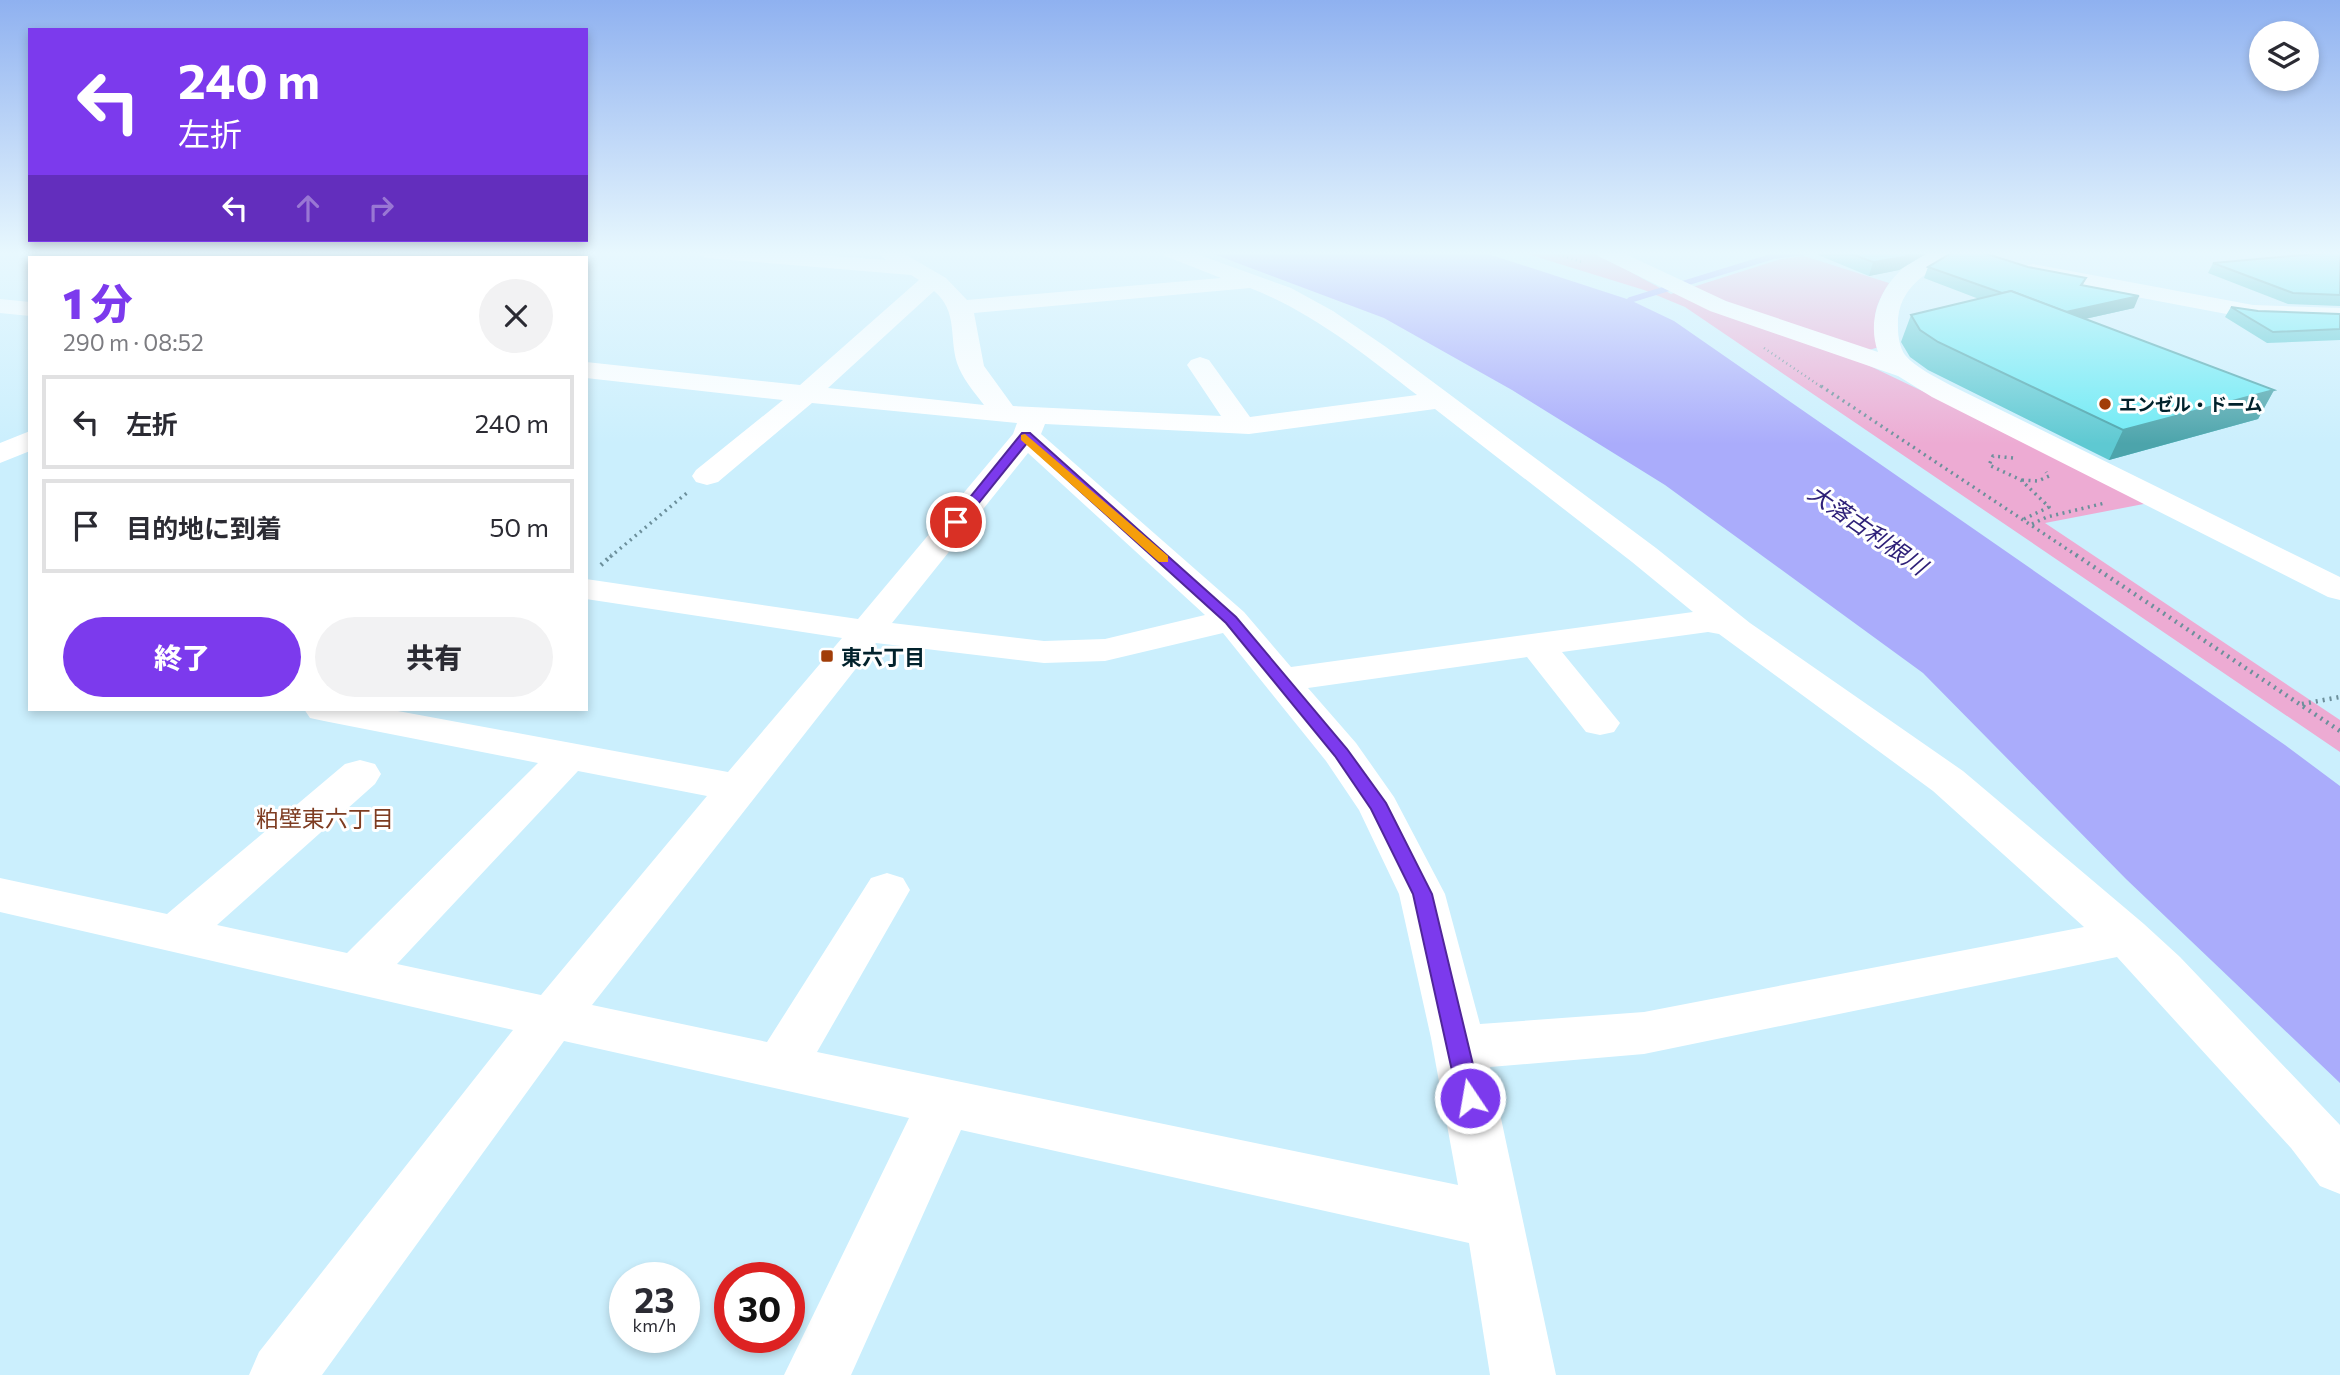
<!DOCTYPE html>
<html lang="ja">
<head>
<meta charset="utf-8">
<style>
  :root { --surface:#fff; --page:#f2f2f3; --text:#2b2b33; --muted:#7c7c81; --line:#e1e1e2; --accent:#7c3aed }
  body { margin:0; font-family:Commissioner,"Noto Sans JP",sans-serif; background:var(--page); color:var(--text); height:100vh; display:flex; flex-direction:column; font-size:26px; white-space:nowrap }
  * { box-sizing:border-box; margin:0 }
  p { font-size:23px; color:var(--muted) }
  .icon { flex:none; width:38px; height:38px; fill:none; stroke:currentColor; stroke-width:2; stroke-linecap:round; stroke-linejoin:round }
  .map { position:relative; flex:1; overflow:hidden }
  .details { position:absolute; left:28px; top:256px; width:560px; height:455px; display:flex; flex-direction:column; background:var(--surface); border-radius:0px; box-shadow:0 4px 10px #0003 }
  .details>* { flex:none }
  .guide { position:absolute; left:28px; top:28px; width:560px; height:214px; border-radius:0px; box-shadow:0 4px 10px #0003; background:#7c3aed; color:#fff; overflow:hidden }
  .controls { position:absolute; left:2249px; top:21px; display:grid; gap:14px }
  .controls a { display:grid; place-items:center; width:70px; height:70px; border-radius:50%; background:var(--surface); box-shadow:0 4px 10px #0003; font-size:35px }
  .speed { position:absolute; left:609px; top:1262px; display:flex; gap:14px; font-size:35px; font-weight:700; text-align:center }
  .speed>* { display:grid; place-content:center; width:91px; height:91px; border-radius:50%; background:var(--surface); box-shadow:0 4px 10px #0003; line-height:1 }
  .speed small { font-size:18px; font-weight:400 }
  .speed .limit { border:10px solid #d22; background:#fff; color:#111 }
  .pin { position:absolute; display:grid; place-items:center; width:60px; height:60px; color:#fff; margin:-30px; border:4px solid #fff; border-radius:50%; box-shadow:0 2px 7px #0007 }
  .me { position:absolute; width:77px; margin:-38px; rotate:348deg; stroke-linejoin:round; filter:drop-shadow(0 0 5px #0008) }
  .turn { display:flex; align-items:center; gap:24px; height:147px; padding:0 35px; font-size:32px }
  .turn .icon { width:91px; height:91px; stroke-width:2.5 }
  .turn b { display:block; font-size:49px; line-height:60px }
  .lanes { display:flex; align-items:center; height:66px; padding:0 35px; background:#0003; justify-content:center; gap:35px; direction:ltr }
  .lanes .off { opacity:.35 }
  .round { display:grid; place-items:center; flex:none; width:74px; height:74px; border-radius:37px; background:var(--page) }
  .head { display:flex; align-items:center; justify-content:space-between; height:119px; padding:0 35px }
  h1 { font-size:42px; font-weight:800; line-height:52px; color:var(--accent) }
  .action { display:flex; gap:14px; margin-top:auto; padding:14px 35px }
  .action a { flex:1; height:80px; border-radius:42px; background:var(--accent); color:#fff; font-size:28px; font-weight:800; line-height:80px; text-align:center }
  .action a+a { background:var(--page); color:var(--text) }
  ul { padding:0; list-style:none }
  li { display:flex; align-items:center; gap:21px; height:94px; margin:0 14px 10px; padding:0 21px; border:4px solid var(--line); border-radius:0px }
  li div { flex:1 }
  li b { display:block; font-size:26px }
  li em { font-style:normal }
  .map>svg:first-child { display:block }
</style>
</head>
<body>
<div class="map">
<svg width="2340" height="1375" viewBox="0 0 2340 1375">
  <rect width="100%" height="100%" fill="#cbeffd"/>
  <path fill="#edabd3" d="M1521 252H1594L1671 294 1781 259 1804 256 1889 283C1873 309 1872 318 1879 347L1849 356 2154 502 2045 523 2340 720V752L1685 307 1644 290Z"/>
  <polygon fill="#aaacfb" points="1208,252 1482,252 1630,300 1674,321 2285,745 2340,786 2340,1083 2126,879 1923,673 1665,485 1512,390 1384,318"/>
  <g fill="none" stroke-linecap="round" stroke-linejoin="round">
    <g stroke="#aaacfb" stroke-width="6">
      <polyline points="2043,252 2065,252"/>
      <polyline points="1635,309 1630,306 1630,300 1774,256 1807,252"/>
    </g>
    <g stroke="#6c8f9b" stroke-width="2.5" stroke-dasharray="1 3.5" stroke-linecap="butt">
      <polyline points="1550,252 1582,262"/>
      <polyline points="1764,348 1823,388"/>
    </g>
    <g stroke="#6c8f9b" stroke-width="3.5" stroke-dasharray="2 4.5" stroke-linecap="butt">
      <polyline points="1821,386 2079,557"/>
      <polyline points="2013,458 1993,456 1989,465 2021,480 2049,507 2024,519"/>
      <polyline points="2022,480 2038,481 2049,476 2046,472"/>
      <polyline points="2032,524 2047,517 2105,503"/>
      <polyline points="610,557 688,492"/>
    </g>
    <g stroke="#6c8f9b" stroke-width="4.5" stroke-dasharray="2 5" stroke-linecap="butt">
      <polyline points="2076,555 2340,731"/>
      <polyline points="601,565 612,555"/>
      <polyline points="2302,704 2340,697"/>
    </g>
    <g fill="#fff" fill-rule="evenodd">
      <polygon points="417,252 445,252 440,257 412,257"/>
      <path d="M697 252H780L886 260 877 252H901L946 278 967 300 1221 278 1165 256 1161 252H1191L1291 288 1333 311 1386 347 1656 548 1750 623 1963 771 2144 924 2180 957 2340 1125V1194L2320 1186 2291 1148 2117 957 1644 1054 1490 1067 1556 1375H1490L1469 1243 961 1130 851 1375H784L909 1118 564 1041 322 1375H249L259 1352 513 1030 0 912V878L167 914 345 764 360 760 375 764 381 774 375 784 217 925 347 953 538 763 324 721 310 718 304 709H387L728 772 842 638 586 599V579L858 619 1013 434 1017 423 812 403 718 482 707 485 696 482 692 476 696 470 783 400 586 378V362L800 385 919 280 911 275 708 258 701 256ZM1250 288C1312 312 1364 354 1417 395L1250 417 1209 360 1200 357 1191 360 1187 365 1221 416 1013 406 984 366 974 313ZM934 291C958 311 949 336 957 363 962 378 974 392 984 405L828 388ZM1435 409 1632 562 1693 612 1291 667 1244 612 1041 434 1045 424 1249 434ZM1028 453 1205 615 1105 639 1044 641 892 623ZM1708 632 1719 634 1933 791 2084 927 1644 1012 1480 1024 1445 894 1394 797 1356 743 1308 688 1527 657 1586 732 1600 735 1614 732 1620 723 1562 652ZM1223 633 1326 761 1359 810 1399 894 1431 1038 1458 1185 817 1052 910 890 903 878 887 873 871 878 767 1042 592 1005 876 643 1044 663 1105 661ZM578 771 707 796 541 995 397 964Z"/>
      <path d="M1594 252H1621L1726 301 1878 352C1863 311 1891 266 1931 252 1939 250 1950 252 1958 252L1955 256C1925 273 1896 289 1898 328 1898 337 1900 348 1905 355 1916 368 1936 377 1950 385L2340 577V600L2328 597 1932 397 1898 376 1710 311 1598 256Z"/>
      <polygon points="2033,264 2253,305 2340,308 2340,322 2253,319 2025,276 2022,271 2025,266"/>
      <polygon points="0,299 30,302 30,316 0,313"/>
      <polygon points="30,431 30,451 0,463 0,443"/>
    </g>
  </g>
  <g fill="#5ec9d2">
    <polygon points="1819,252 1929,252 1899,270 1869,276 1818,255"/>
    <polygon points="2340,252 2340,306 2288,304 2208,273 2213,263"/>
    <polygon points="1928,267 2028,267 2086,278 2083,285 2134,308 2085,319 2274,390 2258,419 2109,460 1928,370 1910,357 1901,342 1911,315 1979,299 1924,278"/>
    <polygon points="2231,307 2258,311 2340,314 2340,340 2267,343 2225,317"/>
  </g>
  <g fill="#4ca4ab">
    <polygon points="1913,252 1929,252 1899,270 1869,276 1873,262"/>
    <polygon points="2139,296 2134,308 2053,326 2058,313"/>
    <polygon points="2274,390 2258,419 2109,460 2123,430"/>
  </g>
  <g fill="#6deaf4" stroke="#4ca4ab" stroke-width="2">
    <polygon points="1846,252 1913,252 1904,257 1873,262"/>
    <polygon points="1953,252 1981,252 2028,267 2086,278 2081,285 2139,296 2066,312 2011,291 2002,293 1928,267"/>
    <polygon points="2336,252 2340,252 2340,295 2293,293 2213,263"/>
    <polygon points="2011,291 2274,390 2123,430 1938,342 1920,330 1911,315"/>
    <polygon points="2231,307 2258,311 2340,314 2340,329 2273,332"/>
  </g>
  <linearGradient id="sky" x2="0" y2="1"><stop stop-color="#8fb1f0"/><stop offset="0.57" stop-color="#e8f8fe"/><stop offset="1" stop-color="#e8f8fe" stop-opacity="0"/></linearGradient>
  <rect width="2340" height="444" fill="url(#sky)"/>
  <polygon fill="#7c3aed" stroke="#51269a" stroke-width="2" points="1022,433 1030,433 1236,617 1347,749 1386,803 1432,894 1481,1098 1478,1104 1470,1107 1462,1104 1458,1098 1413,894 1371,809 1335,756 1226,623 1027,443 961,525 952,525 950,522"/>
  <polygon fill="#f59e0b" points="1025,434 1168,556 1168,562 1159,562 1021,440 1021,435"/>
  <g fill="#a13d08" stroke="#fff" stroke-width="2.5">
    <circle cx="2105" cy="404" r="7"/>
    <rect x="820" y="649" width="14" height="14" rx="3.5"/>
  </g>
  <g text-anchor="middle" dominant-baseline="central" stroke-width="6" stroke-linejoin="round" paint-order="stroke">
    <g font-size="18" font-weight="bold" fill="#01222c" stroke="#fff" text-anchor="start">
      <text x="2119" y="404">エンゼル・ドーム</text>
    </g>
    <g font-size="21" font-weight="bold" fill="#01222c" stroke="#fff" text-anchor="start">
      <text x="841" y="656">東六丁目</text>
    </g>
    <g font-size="23" font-style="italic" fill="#2e2078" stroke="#fff">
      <text transform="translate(1868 529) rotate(35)">大落古利根川</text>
    </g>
    <g font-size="23" fill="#7e3c21" stroke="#fff">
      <text x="325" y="818">粕壁東六丁目</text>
    </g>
  </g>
</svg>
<div class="controls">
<a><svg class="icon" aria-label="layers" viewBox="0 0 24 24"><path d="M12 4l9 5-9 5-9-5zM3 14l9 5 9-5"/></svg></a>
</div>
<div class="speed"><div>23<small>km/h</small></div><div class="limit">30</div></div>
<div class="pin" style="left:956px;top:522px;background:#d93025"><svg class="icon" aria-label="arrive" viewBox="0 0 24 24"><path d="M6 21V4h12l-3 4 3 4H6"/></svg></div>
<svg class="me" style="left:1470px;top:1098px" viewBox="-20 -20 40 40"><circle r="17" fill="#7c3aed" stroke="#fff" stroke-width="3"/><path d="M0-11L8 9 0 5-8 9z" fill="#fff"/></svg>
<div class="guide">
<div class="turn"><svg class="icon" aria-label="left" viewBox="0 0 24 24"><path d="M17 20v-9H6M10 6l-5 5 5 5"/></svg><div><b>240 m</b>左折</div></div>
<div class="lanes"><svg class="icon" aria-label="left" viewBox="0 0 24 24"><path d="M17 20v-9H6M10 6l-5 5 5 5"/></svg><svg class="icon off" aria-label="ahead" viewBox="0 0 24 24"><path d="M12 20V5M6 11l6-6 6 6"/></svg><svg class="icon off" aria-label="right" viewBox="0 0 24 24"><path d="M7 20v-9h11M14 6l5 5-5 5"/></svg></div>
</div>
<section class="details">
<div class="head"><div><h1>1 分</h1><p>290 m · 08:52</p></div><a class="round"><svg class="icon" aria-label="close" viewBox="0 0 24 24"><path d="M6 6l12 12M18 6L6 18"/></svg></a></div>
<ul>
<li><svg class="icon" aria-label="left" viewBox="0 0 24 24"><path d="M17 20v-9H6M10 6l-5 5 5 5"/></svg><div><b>左折</b></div><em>240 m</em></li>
<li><svg class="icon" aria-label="arrive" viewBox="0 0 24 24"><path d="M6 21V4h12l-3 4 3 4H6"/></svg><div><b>目的地に到着</b></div><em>50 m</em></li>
</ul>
<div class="action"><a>終了</a><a>共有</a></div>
</section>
</div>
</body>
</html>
